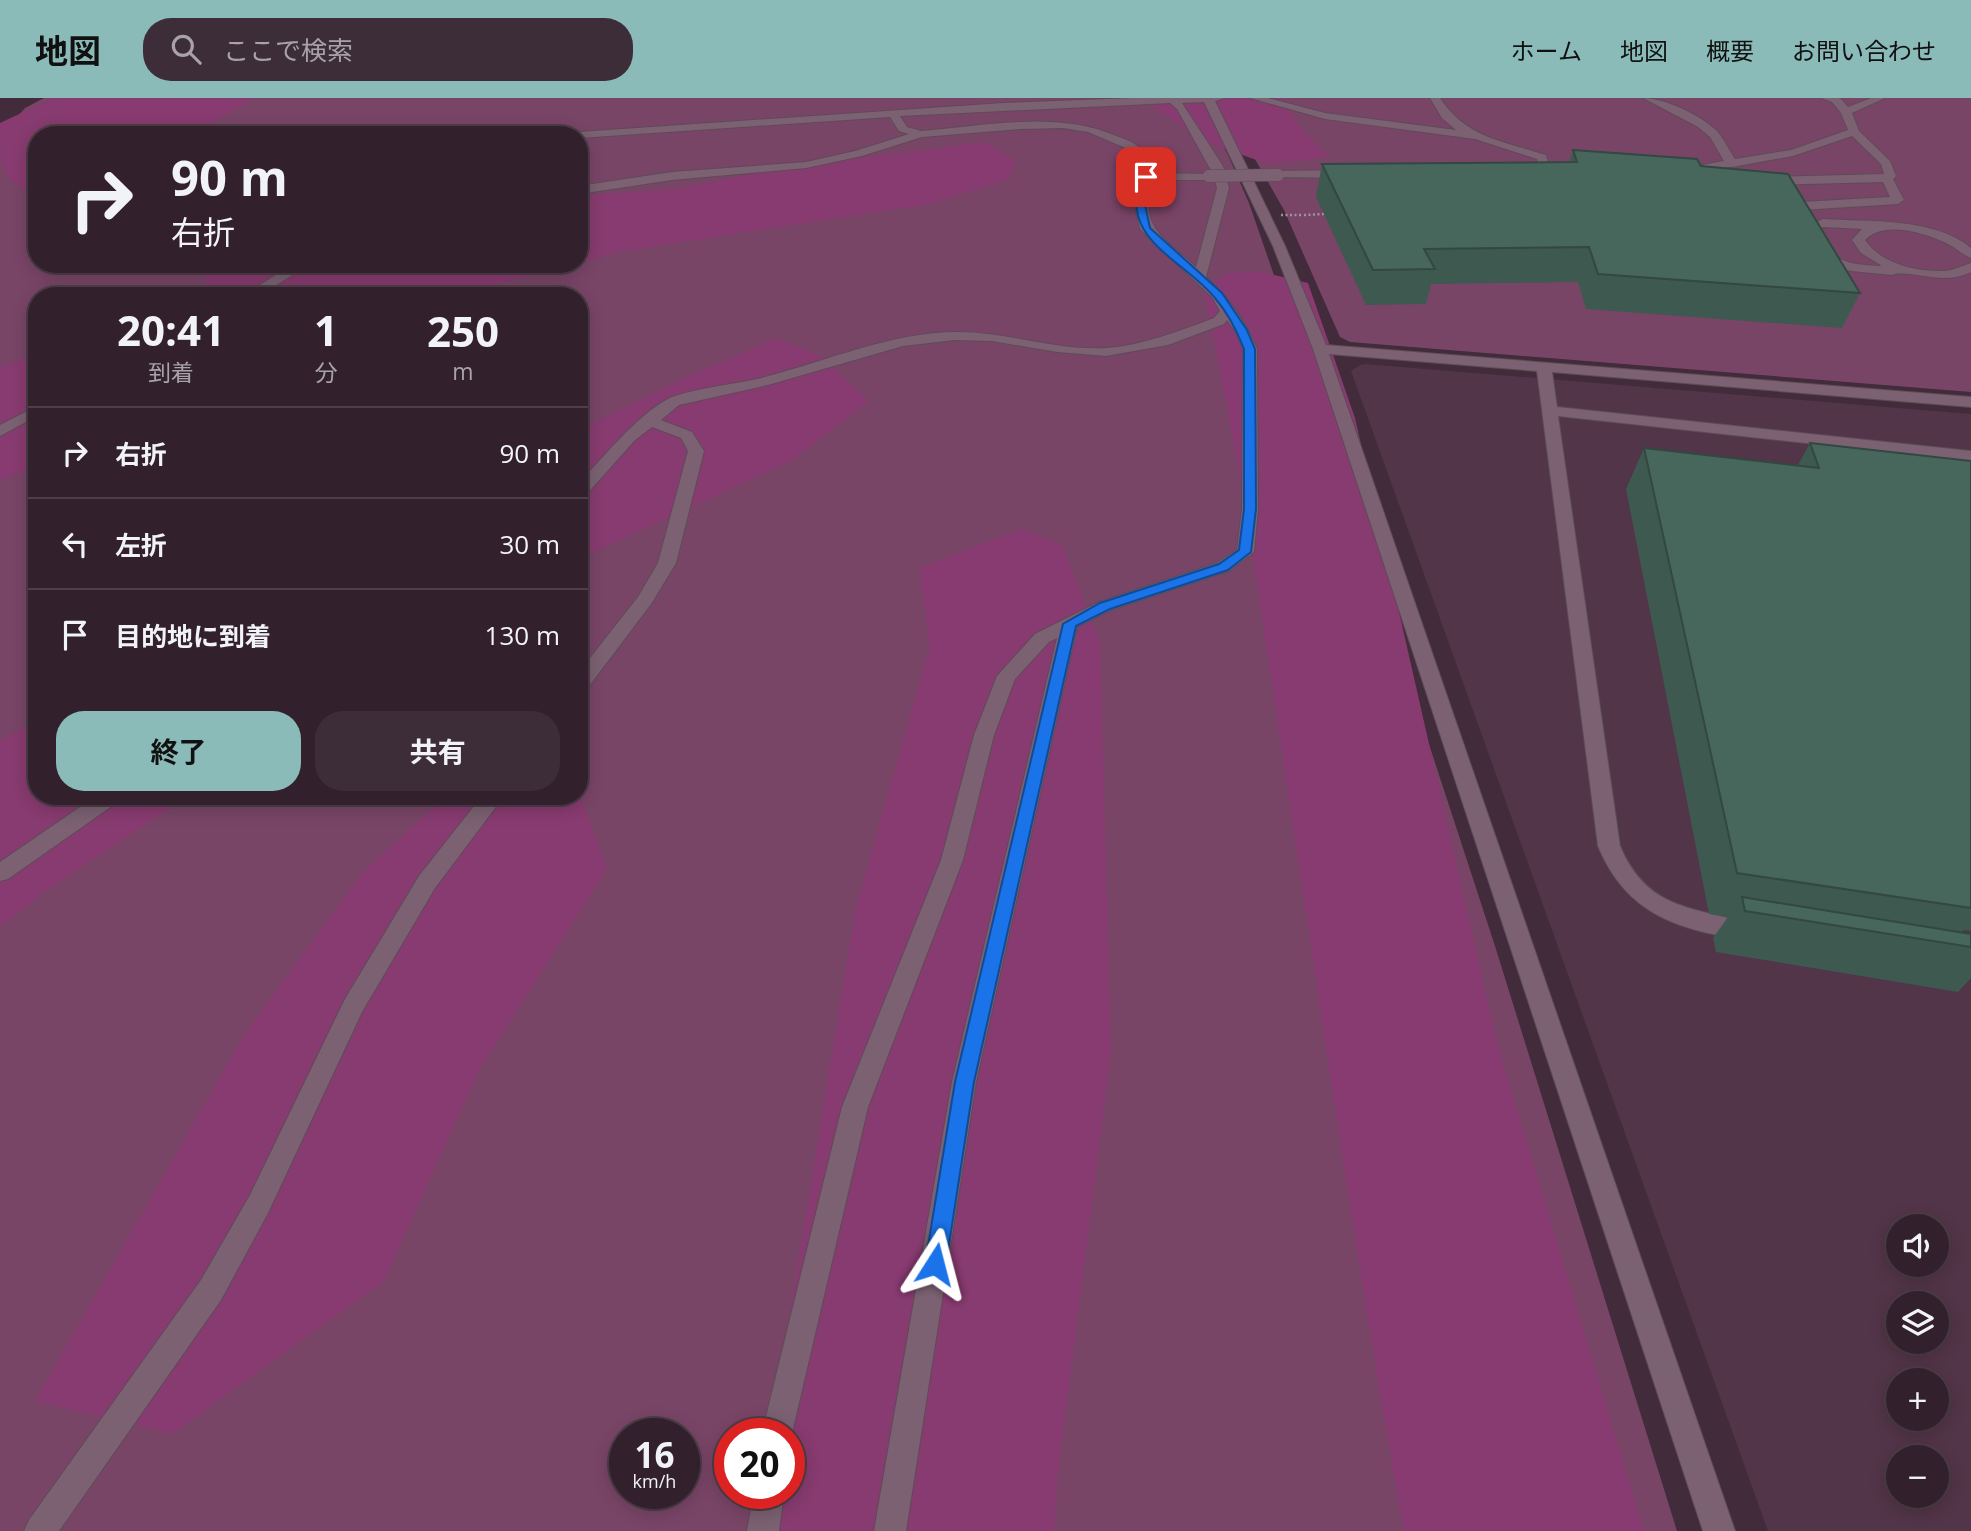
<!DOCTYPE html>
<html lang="ja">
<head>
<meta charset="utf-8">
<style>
  :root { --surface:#32202c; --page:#3d2d38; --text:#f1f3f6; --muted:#a8a3a9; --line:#4d3e48; --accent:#8bbbb9 }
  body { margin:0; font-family:"Open Sans","Noto Sans JP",sans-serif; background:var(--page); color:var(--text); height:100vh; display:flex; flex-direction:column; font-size:26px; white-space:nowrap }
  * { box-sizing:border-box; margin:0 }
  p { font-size:23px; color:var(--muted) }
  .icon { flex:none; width:38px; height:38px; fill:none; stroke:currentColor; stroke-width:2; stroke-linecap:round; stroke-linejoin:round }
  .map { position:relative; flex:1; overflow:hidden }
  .drawer { position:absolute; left:28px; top:189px; width:560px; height:518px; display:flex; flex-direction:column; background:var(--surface); border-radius:28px; box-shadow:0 4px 18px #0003,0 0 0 2px var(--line) }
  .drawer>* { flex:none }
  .banner { position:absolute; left:28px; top:28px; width:560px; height:147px; border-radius:28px; box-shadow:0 4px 18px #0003,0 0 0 2px var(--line); background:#32202c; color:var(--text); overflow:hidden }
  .fabs { position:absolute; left:1886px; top:1116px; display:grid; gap:14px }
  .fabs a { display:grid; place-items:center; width:63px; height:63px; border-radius:50%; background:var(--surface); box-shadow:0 4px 18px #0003,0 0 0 2px var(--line); font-size:35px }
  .speed { position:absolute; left:609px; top:1320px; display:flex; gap:14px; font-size:35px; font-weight:700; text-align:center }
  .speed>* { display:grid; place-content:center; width:91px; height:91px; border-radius:50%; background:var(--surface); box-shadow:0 4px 18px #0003,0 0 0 2px var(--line); line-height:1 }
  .speed small { font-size:18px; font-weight:400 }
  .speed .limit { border:10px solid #d22; background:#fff; color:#111 }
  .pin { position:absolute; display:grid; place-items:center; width:60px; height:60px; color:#fff; margin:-30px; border-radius:14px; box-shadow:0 4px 10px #0006 }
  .me { position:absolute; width:77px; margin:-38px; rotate:9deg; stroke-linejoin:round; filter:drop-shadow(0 0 5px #0008) }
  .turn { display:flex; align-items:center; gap:24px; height:147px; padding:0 28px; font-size:32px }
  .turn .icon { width:91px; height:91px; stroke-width:2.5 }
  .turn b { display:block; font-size:49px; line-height:60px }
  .eta { display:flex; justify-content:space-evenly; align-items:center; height:119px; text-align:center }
  .eta b { font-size:42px; font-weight:700; line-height:49px }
  .action { display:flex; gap:14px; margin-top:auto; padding:14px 28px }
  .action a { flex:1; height:80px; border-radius:28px; background:var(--accent); color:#111; font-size:28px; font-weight:700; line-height:80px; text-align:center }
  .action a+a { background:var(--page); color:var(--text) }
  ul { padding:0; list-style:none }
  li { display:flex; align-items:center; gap:21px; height:91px; padding:0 28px; border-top:2px solid var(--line) }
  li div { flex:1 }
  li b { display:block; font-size:26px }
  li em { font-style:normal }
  header { display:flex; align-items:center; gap:42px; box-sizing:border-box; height:98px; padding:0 35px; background:var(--accent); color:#111 }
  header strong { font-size:33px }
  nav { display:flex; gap:38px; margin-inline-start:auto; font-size:24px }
  .search { width:490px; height:63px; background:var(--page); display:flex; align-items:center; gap:18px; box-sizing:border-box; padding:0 24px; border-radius:28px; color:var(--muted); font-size:26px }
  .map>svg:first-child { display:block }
</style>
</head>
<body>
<header>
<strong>地図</strong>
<div class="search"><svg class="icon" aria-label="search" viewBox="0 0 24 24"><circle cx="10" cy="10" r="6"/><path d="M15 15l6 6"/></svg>ここで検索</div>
<nav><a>ホーム</a><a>地図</a><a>概要</a><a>お問い合わせ</a></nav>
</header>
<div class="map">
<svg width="1971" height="1433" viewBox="0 0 1971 1433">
  <rect width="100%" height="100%" fill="#422b3a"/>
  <path fill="#523548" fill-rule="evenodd" d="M1365 266 1971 316V1433H1768L1351 273 1360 267ZM1899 1129H1937V1167H1899ZM1899 1206H1937V1244H1899ZM1899 1283H1937V1321H1899ZM1899 1360H1937V1398H1899Z"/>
  <g fill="#794567" fill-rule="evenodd">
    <path d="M44 0H1196L1228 57 1249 105 1304 264 1495 848 1677 1433H0V38L25 10ZM37 37H579V166H37ZM37 198H579V698H37ZM625 1335H684V1395H625ZM730 1335H789V1395H730Z"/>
    <polygon points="1220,0 1971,0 1971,294 1350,244 1340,239 1284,112"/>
  </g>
  <g fill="#883b70">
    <path d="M53 0H255L195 34 194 37H37V101C0 75 0 76 0 25Z"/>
    <polygon points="1147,0 1281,0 1304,34 1330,59 1268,66 1205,44 1151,7"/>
    <polygon points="985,44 1016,63 1009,81 929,106 619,154 579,165 579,98 683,90 824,61 896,56"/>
    <polygon points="199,166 573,166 478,191 463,198 197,198 207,189 205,169"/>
    <path d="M1261 174 1308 185 1355 320 1497 945 1644 1433H1404C1361 1194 1327 955 1291 715 1265 540 1241 364 1203 191L1228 175Z"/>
    <polygon points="777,240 821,258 869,303 791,363 579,461 579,332 689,278"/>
    <polygon points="37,257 37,368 0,382 0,269"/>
    <polygon points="1021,431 1062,446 1100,544 1111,954 1058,1374 1054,1433 754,1433 760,1395 789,1395 789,1335 770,1335 856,809 930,548 919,470"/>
    <polygon points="37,622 37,698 188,698 44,794 0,829 0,643"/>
    <polygon points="579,694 607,771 479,972 384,1183 172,1336 35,1303 244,937 363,774 446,698 579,698"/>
  </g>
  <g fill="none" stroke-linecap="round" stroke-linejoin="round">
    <g stroke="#5e4b57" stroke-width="2">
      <g id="minor">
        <path d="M1133 0H1225L1215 3 1285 148 1326 247 1971 299V309L1552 274 1557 309 1971 353V363L1558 318 1620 748C1649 816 1698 808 1756 828L1759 834 1756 840 1748 843C1679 831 1627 818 1598 748L1537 273 1329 256 1735 1433H1703L1313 251 1273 148 1204 4 1182 5 1223 68 1229 90 1206 179C1228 199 1246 224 1257 251L1258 411 1254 454 1229 473 1111 512 1077 529 976 984 906 1433H874L952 984 1057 540 1049 544 1015 581 994 637 963 762 868 1009 792 1335 789 1342V1335H762L842 1009 941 762 974 637 997 578 1035 536 1099 504 1217 465 1237 452 1242 411 1243 251 1235 233 1227 222 1224 226 1168 247 1106 258 1057 254 992 243 955 242 903 248 768 287 679 307 661 322 692 334 704 353 676 465 651 506 586 592 579 593V574L638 499 658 465 688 353 681 340 652 329 635 342 585 398 579 400V385C604 359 636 318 668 301 685 292 735 286 757 281 823 265 889 234 958 234 1008 234 1057 253 1107 250 1144 247 1179 233 1214 220L1220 213 1212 199 1140 131 1134 102 1140 79 1135 62 1128 51 1088 34 1063 30 1022 31 922 39 862 58 806 70 672 82 579 96V88L672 74 806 64 855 53 909 36 899 33 890 19 579 40V37H574L579 34 1003 5ZM1170 5 1177 11 1213 76 1151 75C1148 66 1144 53 1136 47 1131 43 1122 40 1116 38 1056 12 984 28 921 33L907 29 900 18ZM1214 79 1217 90 1196 169C1164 140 1139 130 1151 82H1209Z"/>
        <path d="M1250 0H1268L1325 15 1456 32 1442 20 1430 0H1440C1466 40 1503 43 1546 57L1555 89 1549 93 1543 89 1537 61 1475 41 1325 21Z"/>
        <path d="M1643 0C1665 0 1700 17 1717 33 1724 41 1729 52 1735 61L1791 52 1848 32 1841 15 1832 4 1821 0H1840L1848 9 1871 0H1885L1852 15 1859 33 1890 63 1896 78 1893 81 1904 102 1898 106 1801 112 1775 107V101L1801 104 1890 99 1883 84 1765 87 1759 83 1765 79 1884 76 1881 66 1852 38 1793 58 1732 69 1697 72V68L1724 63 1710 39 1698 29Z"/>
        <polygon points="1278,73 1347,72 1353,76 1347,80 1274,79 1272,77"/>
        <path d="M1823 121C1868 124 1934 119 1971 150V160C1963 157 1956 150 1948 146 1925 135 1885 122 1865 142 1881 166 1917 174 1945 173 1954 172 1962 168 1971 165V174C1941 189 1911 170 1892 177L1851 173 1831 168 1824 164 1803 130ZM1824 129 1862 131 1852 142 1861 155 1882 168C1842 166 1838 165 1816 132Z"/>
        <polygon points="294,166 310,166 259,198 242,198"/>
        <polygon points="37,308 37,318 0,338 0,327"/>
        <polygon points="96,698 122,698 119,703 8,781 0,783 0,764"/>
        <polygon points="482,698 504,698 435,790 362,914 268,1115 221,1202 59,1433 24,1433 29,1422 201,1182 250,1097 345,901 419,778"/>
        <polygon points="754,1395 784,1395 779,1433 747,1433"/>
      </g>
    </g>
    <polyline stroke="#a4919d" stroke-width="2.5" stroke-dasharray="2 2.5" stroke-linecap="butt" points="1304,117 1324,116"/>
    <use href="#minor" fill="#7b6172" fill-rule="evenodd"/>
    <g stroke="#5e4b57" stroke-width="13" stroke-linecap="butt">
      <polyline id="minor-bridge" points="1209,78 1278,77"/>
    </g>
    <polyline stroke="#a4919d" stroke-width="2.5" stroke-dasharray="2 2.5" stroke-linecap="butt" points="1281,117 1301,117"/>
    <use href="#minor-bridge" stroke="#7b6172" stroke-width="12"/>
  </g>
  <g fill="#3e594f">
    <polygon points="1573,52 1701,68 1860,195 1842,230 1586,211 1578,184 1431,186 1426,206 1366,207 1316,99 1322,66 1569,64"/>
    <polygon points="1810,345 1971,363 1971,833 1964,832 1962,834 1971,836 1971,880 1958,894 1716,854 1713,840 1728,819 1709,816 1626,391 1644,350 1798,367"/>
  </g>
  <g fill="#48675c" stroke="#324840" stroke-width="2">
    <polygon points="1573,52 1697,61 1701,68 1788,76 1860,195 1598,176 1589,149 1424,151 1435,171 1373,172 1322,66 1577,64"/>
    <polygon points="1810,345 1971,363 1971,810 1737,775 1644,350 1819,370"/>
    <polygon points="1742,799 1971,836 1971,849 1745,813"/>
  </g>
  <path fill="#1a73e8" stroke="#114b97" stroke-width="2" d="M1143 77 1151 79 1144 102 1150 130 1222 195 1247 232 1255 251 1256 411 1251 454 1228 472 1110 511 1076 528 974 984 946 1166 943 1173 935 1176 928 1173 925 1166 955 984 1063 526 1100 505 1219 466 1239 452 1244 411V251C1237 233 1228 215 1215 200 1182 160 1115 140 1143 77Z"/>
</svg>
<div class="fabs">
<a><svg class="icon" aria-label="sound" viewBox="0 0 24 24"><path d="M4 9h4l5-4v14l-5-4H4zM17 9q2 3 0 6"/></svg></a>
<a><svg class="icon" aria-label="layers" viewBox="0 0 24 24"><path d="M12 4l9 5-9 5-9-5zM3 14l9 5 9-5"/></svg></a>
<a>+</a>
<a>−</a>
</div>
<div class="speed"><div>16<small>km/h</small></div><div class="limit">20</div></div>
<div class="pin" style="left:1146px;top:79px;background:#d93025"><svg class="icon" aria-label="arrive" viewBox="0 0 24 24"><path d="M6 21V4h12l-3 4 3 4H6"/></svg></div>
<svg class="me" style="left:935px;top:1166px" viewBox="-20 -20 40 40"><path d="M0-17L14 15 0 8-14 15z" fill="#1a73e8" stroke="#fff" stroke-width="4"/></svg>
<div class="banner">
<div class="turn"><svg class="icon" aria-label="right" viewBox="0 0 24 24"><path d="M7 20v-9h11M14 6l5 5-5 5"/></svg><div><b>90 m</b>右折</div></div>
</div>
<section class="drawer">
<div class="eta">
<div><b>20:41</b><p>到着</p></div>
<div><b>1</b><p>分</p></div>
<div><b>250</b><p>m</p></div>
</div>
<ul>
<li><svg class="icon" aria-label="right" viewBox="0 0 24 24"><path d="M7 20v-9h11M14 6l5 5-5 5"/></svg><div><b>右折</b></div><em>90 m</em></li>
<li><svg class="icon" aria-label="left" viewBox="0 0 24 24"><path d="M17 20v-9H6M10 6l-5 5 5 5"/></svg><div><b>左折</b></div><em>30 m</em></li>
<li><svg class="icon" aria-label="arrive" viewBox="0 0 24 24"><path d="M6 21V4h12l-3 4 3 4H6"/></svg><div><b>目的地に到着</b></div><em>130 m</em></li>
</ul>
<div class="action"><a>終了</a><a>共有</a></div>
</section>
</div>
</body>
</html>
